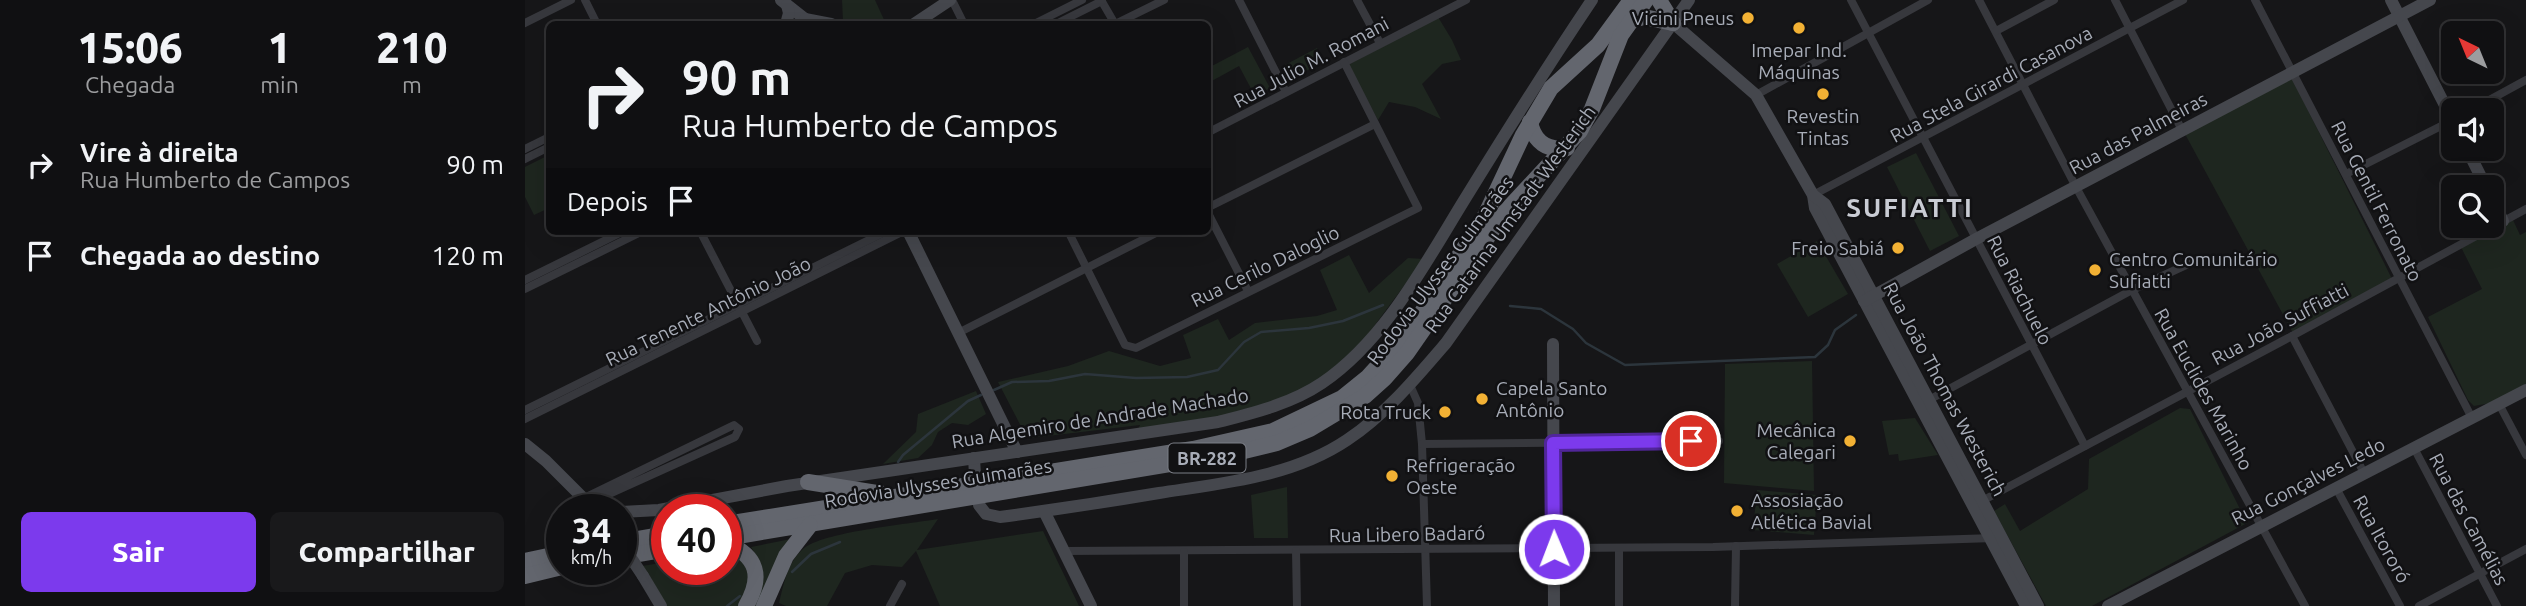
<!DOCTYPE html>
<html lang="pt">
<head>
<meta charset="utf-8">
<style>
  :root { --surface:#101012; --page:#19191b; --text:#f1f3f6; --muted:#9c9d9f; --line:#303032; --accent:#7c3aed }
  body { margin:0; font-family:Ubuntu,sans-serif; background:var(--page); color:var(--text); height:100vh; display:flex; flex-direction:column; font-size:26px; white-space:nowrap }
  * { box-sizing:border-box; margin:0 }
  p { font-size:23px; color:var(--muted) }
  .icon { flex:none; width:38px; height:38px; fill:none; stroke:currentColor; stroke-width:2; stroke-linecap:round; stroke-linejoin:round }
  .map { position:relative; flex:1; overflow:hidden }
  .side { display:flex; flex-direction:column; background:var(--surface); width:525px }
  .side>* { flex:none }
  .guide { position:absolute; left:21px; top:21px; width:665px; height:214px; border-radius:10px; box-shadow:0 7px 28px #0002,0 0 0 2px var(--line); background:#101012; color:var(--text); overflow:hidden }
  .needle { width:46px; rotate:317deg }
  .buttons { position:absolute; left:1916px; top:21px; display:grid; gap:14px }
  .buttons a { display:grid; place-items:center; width:63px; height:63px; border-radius:10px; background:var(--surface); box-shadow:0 7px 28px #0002,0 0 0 2px var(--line); font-size:35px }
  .speed { position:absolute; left:21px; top:494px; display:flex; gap:14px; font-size:35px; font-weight:700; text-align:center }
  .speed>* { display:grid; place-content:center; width:91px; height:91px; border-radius:50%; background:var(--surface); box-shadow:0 7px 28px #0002,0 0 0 2px var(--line); line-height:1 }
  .speed small { font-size:18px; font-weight:400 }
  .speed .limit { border:10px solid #d22; background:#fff; color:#111 }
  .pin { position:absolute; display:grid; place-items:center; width:60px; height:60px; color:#fff; margin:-30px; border:4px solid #fff; border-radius:50%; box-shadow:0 2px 7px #0007 }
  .me { position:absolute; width:77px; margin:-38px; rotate:359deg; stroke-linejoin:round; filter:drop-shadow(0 0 5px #0008) }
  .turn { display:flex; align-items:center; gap:24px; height:147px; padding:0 21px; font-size:32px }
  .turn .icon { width:91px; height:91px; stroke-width:2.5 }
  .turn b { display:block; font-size:49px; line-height:60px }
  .then { display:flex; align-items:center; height:66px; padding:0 21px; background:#0003; gap:14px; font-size:26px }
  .eta { display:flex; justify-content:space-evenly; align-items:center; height:119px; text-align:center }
  .eta b { font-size:42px; font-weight:800; line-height:49px }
  .action { display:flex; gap:14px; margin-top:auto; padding:14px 21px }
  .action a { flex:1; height:80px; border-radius:10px; background:var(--accent); color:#fff; font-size:28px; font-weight:800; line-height:80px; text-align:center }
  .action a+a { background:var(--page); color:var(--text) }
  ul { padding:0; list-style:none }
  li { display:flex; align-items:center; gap:21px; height:91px; padding:0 21px }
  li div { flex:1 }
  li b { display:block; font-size:26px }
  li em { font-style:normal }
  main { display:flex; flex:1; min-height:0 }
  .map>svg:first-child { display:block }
</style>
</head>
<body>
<main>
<section class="side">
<div class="eta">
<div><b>15:06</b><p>Chegada</p></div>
<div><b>1</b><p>min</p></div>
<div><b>210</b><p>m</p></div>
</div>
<ul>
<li><svg class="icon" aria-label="right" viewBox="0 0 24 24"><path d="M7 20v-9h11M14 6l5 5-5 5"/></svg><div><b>Vire à direita</b><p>Rua Humberto de Campos</p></div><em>90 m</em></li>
<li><svg class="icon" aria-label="arrive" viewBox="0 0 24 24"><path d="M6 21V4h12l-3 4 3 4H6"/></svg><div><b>Chegada ao destino</b></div><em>120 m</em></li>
</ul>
<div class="action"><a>Sair</a><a>Compartilhar</a></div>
</section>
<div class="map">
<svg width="2001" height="606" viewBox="0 0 2001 606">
  <rect width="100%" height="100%" fill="#161618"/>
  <g fill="#1e261f">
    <path d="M317 0H350L360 22C347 27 332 24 318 21Z"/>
    <polygon points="913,17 927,40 936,60 917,64 897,84 916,119 890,107 864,102 853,120 823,65"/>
    <polygon points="723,47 745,88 730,96 714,66 685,82 683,68"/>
    <polygon points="792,48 799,61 765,80 758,66"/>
    <polygon points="1766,76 1867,279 1768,333 1660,134"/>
    <polygon points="1391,153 1434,236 1405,251 1362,167"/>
    <polygon points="24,155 24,208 9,215 0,197 0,167"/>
    <polygon points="1987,218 1995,235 2001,232 2001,384 1966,403 1949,406 1943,400 1903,317 1957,289 1935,245"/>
    <polygon points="1292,241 1323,294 1283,317 1252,264"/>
    <polygon points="824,255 844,293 883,258 899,259 832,349 795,383 735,410 611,433 615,425 506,438 501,436 473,382 543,366 584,351 635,366 666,358 658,335 693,319 704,340 730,323 792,316 812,310 795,270"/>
    <polygon points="1287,361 1289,491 1199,483 1200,364"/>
    <polygon points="1016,387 1017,393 987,395 986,388"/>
    <polygon points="451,391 461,414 443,425 427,423 413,432 407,445 393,458 358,464 391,432 393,414"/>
    <polygon points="1655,408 1665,409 1722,523 1567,606 1521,606 1469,511 1480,504 1495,531 1563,489 1564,459"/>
    <polygon points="1390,418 1413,455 1374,461 1373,454 1364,455 1357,421"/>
    <polygon points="762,487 763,538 729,538 726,495"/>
    <polygon points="1232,490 1292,495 1289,535 1228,530"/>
    <path d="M413 519 392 550 518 531 554 606H415L391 551 377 567 347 565 320 573 302 606H261L254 603C259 584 262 563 278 549 297 532 384 524 413 519Z"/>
    <polygon points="266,539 236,606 224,606 236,564 226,547"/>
    <polygon points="201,552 215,556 227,571 217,606 142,606 117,566 142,562 142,569 201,569"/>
  </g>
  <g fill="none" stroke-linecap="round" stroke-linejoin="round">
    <g stroke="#2c353c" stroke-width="2.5">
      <polyline points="985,306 1016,309 1048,329 1061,343 1100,365 1290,357 1303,345 1310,330 1331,315"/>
      <polyline points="469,390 487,382 524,381 560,374 611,378 662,377 693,370 719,342 736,332 784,328 818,321 858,305"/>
      <polyline points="373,462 378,455 443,401 456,395"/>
      <polyline points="267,572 286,554 315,542"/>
      <polyline points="202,606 215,596"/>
    </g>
    <g stroke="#37383d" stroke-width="8">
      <polyline points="60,0 72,24"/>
      <polyline points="427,0 439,24"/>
      <polyline points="576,0 590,24"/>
      <polyline points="714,0 761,92"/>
      <polyline points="832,0 855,43"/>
      <polyline points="1326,0 1560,446"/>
      <polyline points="1454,0 1551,187 1780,606"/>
      <polyline points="1590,0 1658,132"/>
      <polyline points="1730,0 1947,418"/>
      <polyline points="0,23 46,0"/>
      <polyline points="509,24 557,0"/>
      <polyline points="531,24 577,1"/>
      <polyline points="590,24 639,0"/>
      <polyline points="1471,31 1529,0"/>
      <polyline points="1231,95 1403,0"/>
      <polyline points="1946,110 2001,80"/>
      <polyline points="682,133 941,0"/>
      <polyline points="0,149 24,137"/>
      <polyline points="0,159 24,147"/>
      <polyline points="1821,174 1928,120"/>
      <polyline points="1288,195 1658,0"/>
      <polyline points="682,208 850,124"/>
      <polyline points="682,211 723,291"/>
      <polyline points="175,231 232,341"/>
      <polyline points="543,231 600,345 611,348 893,208 819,62"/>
      <polyline points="0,280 99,231"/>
      <polyline points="0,289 118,231"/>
      <polyline points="433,333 635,231"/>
      <polyline points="1767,336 1839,473"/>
      <polyline points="885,385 893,403 897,444 902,606"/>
      <polyline points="1400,402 1607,290 1674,259"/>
      <polyline points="1974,404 2001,455"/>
      <polyline points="0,410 362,231"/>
      <polyline points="0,419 379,231"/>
      <polyline points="897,444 1194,441"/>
      <polyline points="1889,448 1972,606"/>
      <polyline points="1811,488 1875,606"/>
      <polyline points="59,498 209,425 214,429 210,437 64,503"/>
      <polyline points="1455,502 1767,336 2001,209"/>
      <polyline points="1094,548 1094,606"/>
      <polyline points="539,551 1188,547 1469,538"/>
      <polyline points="771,551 772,606"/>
      <polyline points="365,606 377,584"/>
      <polyline points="659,606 659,552"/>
      <polyline points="1210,606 1211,546"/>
      <polyline points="1894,606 2001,549"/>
    </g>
    <g stroke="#45474d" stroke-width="12">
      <polyline points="256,0 280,19 283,24"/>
      <polyline points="1866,0 1928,121"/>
      <polyline points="280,19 306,24"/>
      <polyline points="1148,23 1231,95 1288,195 1290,208 1501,606"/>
      <polyline points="261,24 264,13 262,5"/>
      <polyline points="389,24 425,0"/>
      <polyline points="1942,149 1961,187"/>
      <polyline points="1288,195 1300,204 1513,606"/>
      <polyline points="1967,198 1978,221"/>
      <polyline points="383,231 492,452"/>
      <polyline points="1339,301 1451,239 1905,0"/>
      <polyline points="1028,344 1029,606"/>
      <polyline points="0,444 21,461 69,509"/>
      <polyline points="449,458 450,475"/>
      <path d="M454 505 461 514 475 517C528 510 581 502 634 493 698 483 767 477 822 440 861 414 891 378 921 343L1164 0"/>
      <polyline points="519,511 566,606"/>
      <path d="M96 512 134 510 262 486 693 422C728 413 766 404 797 383 862 339 903 258 943 194 983 129 1024 64 1067 0"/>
      <polyline points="118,576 136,606"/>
      <polyline points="1583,606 2001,390"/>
    </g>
    <g stroke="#63666e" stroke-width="16">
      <polyline points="1134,0 1148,23"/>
      <polyline points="1107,20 1119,17 1148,23"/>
      <path d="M1005 122C1009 142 1022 151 1042 148"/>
      <polyline points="283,482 358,494"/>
      <polyline points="201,524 668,449 748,431 817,398 843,377 884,332 959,218 998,135 1026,88 1073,45 1106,0"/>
      <polyline points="201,538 711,453 752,443 785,429 840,396 860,378 882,353 980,212 1055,131 1067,109 1096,35 1121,0"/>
      <polyline points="96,542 142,534"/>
      <path d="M201 543C233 556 238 577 221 606"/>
      <polyline points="96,557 142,549"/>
      <polyline points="0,561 37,553"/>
      <polyline points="0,576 37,567"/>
      <polyline points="239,606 261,556 285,525"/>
    </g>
    <polyline stroke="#45474d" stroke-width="12" points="96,543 118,576"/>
  </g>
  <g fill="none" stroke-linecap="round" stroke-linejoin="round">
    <g stroke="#51269a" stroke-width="18">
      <polyline id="route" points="1029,549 1028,443 1166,441"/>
    </g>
    <use href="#route" stroke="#7c3aed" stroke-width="12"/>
  </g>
  <g fill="#f2b134" stroke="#111113" stroke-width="2.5">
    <circle cx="1223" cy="18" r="7"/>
    <circle cx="1274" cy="28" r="7"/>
    <circle cx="1298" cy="94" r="7"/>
    <circle cx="1373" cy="248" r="7"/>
    <circle cx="1570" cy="270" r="7"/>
    <circle cx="957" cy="399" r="7"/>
    <circle cx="920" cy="412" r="7"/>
    <circle cx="1325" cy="441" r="7"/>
    <circle cx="867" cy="476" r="7"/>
    <circle cx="1212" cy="511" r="7"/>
  </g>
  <g text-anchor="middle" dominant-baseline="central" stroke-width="5" stroke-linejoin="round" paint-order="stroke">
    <rect fill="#111113" stroke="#7b7e86" stroke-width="2" x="643.5" y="443.5" width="77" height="29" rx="5"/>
    <g font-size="18" font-weight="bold" fill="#a8adb8">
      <text x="682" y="458">BR-282</text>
    </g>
    <g font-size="19" fill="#a8adb8" stroke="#111113" text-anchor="end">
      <text x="1209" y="18">Vicini Pneus</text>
      <text x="1274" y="50" text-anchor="middle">Imepar Ind.<tspan x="1274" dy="22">Máquinas</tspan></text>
      <text x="1298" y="116" text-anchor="middle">Revestin<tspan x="1298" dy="22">Tintas</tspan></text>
      <text x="1359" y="248">Freio Sabiá</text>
      <text x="1584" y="259" text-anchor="start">Centro Comunitário<tspan x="1584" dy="22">Sufiatti</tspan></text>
      <text x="971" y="388" text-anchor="start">Capela Santo<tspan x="971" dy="22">Antônio</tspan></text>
      <text x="906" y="412">Rota Truck</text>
      <text x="1311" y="430">Mecânica<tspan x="1311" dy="22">Calegari</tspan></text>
      <text x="881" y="465" text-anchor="start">Refrigeração<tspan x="881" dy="22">Oeste</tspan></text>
      <text x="1226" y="500" text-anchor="start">Assosiação<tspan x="1226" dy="22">Atlética Bavial</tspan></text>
    </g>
    <g font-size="19" fill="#a8adb8" stroke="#111113">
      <text transform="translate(786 62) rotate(-28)">Rua Julio M. Romani</text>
      <text transform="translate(1466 84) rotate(-28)">Rua Stela Girardi Casanova</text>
      <text transform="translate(1613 133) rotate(-28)">Rua das Palmeiras</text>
      <text transform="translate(1852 201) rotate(63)">Rua Gentil Ferronato</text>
      <text transform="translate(985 219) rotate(-54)">Rua Catarina Umstadt Westerich</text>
      <text transform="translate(740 266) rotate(-26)">Rua Cerilo Daloglio</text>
      <text transform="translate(915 270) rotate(-53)">Rodovia Ulysses Guimarães</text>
      <text transform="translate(1495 290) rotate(63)">Rua Riachuelo</text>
      <text transform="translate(183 311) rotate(-26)">Rua Tenente Antônio João</text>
      <text transform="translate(1755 324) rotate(-28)">Rua João Suffiatti</text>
      <text transform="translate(1420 389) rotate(62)">Rua João Thomas Westerich</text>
      <text transform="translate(1679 389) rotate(61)">Rua Euclides Marinho</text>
      <text transform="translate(575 418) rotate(-9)">Rua Algemiro de Andrade Machado</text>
      <text transform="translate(1783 481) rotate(-27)">Rua Gonçalves Ledo</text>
      <text transform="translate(413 483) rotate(-9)">Rodovia Ulysses Guimarães</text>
      <text transform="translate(1944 519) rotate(62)">Rua das Camélias</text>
      <text transform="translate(882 534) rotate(-1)">Rua Libero Badaró</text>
      <text transform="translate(1857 539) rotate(61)">Rua Itororó</text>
    </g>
    <g font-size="26" font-weight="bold" letter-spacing="2" fill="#c9ccd4" stroke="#111113">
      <text x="1385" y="207">SUFIATTI</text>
    </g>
  </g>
</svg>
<div class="buttons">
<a><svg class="needle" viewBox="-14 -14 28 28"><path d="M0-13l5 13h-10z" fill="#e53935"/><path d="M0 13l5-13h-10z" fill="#9c9d9f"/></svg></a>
<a><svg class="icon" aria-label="sound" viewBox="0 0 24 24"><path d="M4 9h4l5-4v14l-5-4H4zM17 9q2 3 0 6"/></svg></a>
<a><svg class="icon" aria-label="search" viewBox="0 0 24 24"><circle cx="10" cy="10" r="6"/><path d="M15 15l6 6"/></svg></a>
</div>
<div class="speed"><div>34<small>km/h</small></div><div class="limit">40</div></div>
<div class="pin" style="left:1166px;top:441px;background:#d93025"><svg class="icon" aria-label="arrive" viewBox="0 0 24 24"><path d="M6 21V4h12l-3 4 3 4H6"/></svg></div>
<svg class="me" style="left:1029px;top:549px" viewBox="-20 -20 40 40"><circle r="17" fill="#7c3aed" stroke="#fff" stroke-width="3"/><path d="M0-11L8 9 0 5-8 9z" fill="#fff"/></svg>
<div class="guide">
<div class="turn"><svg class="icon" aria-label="right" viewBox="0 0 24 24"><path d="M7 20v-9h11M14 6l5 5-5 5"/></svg><div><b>90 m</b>Rua Humberto de Campos</div></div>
<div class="then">Depois<svg class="icon" aria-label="arrive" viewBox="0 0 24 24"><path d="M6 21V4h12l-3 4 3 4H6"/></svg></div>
</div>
</div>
</main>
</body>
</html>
